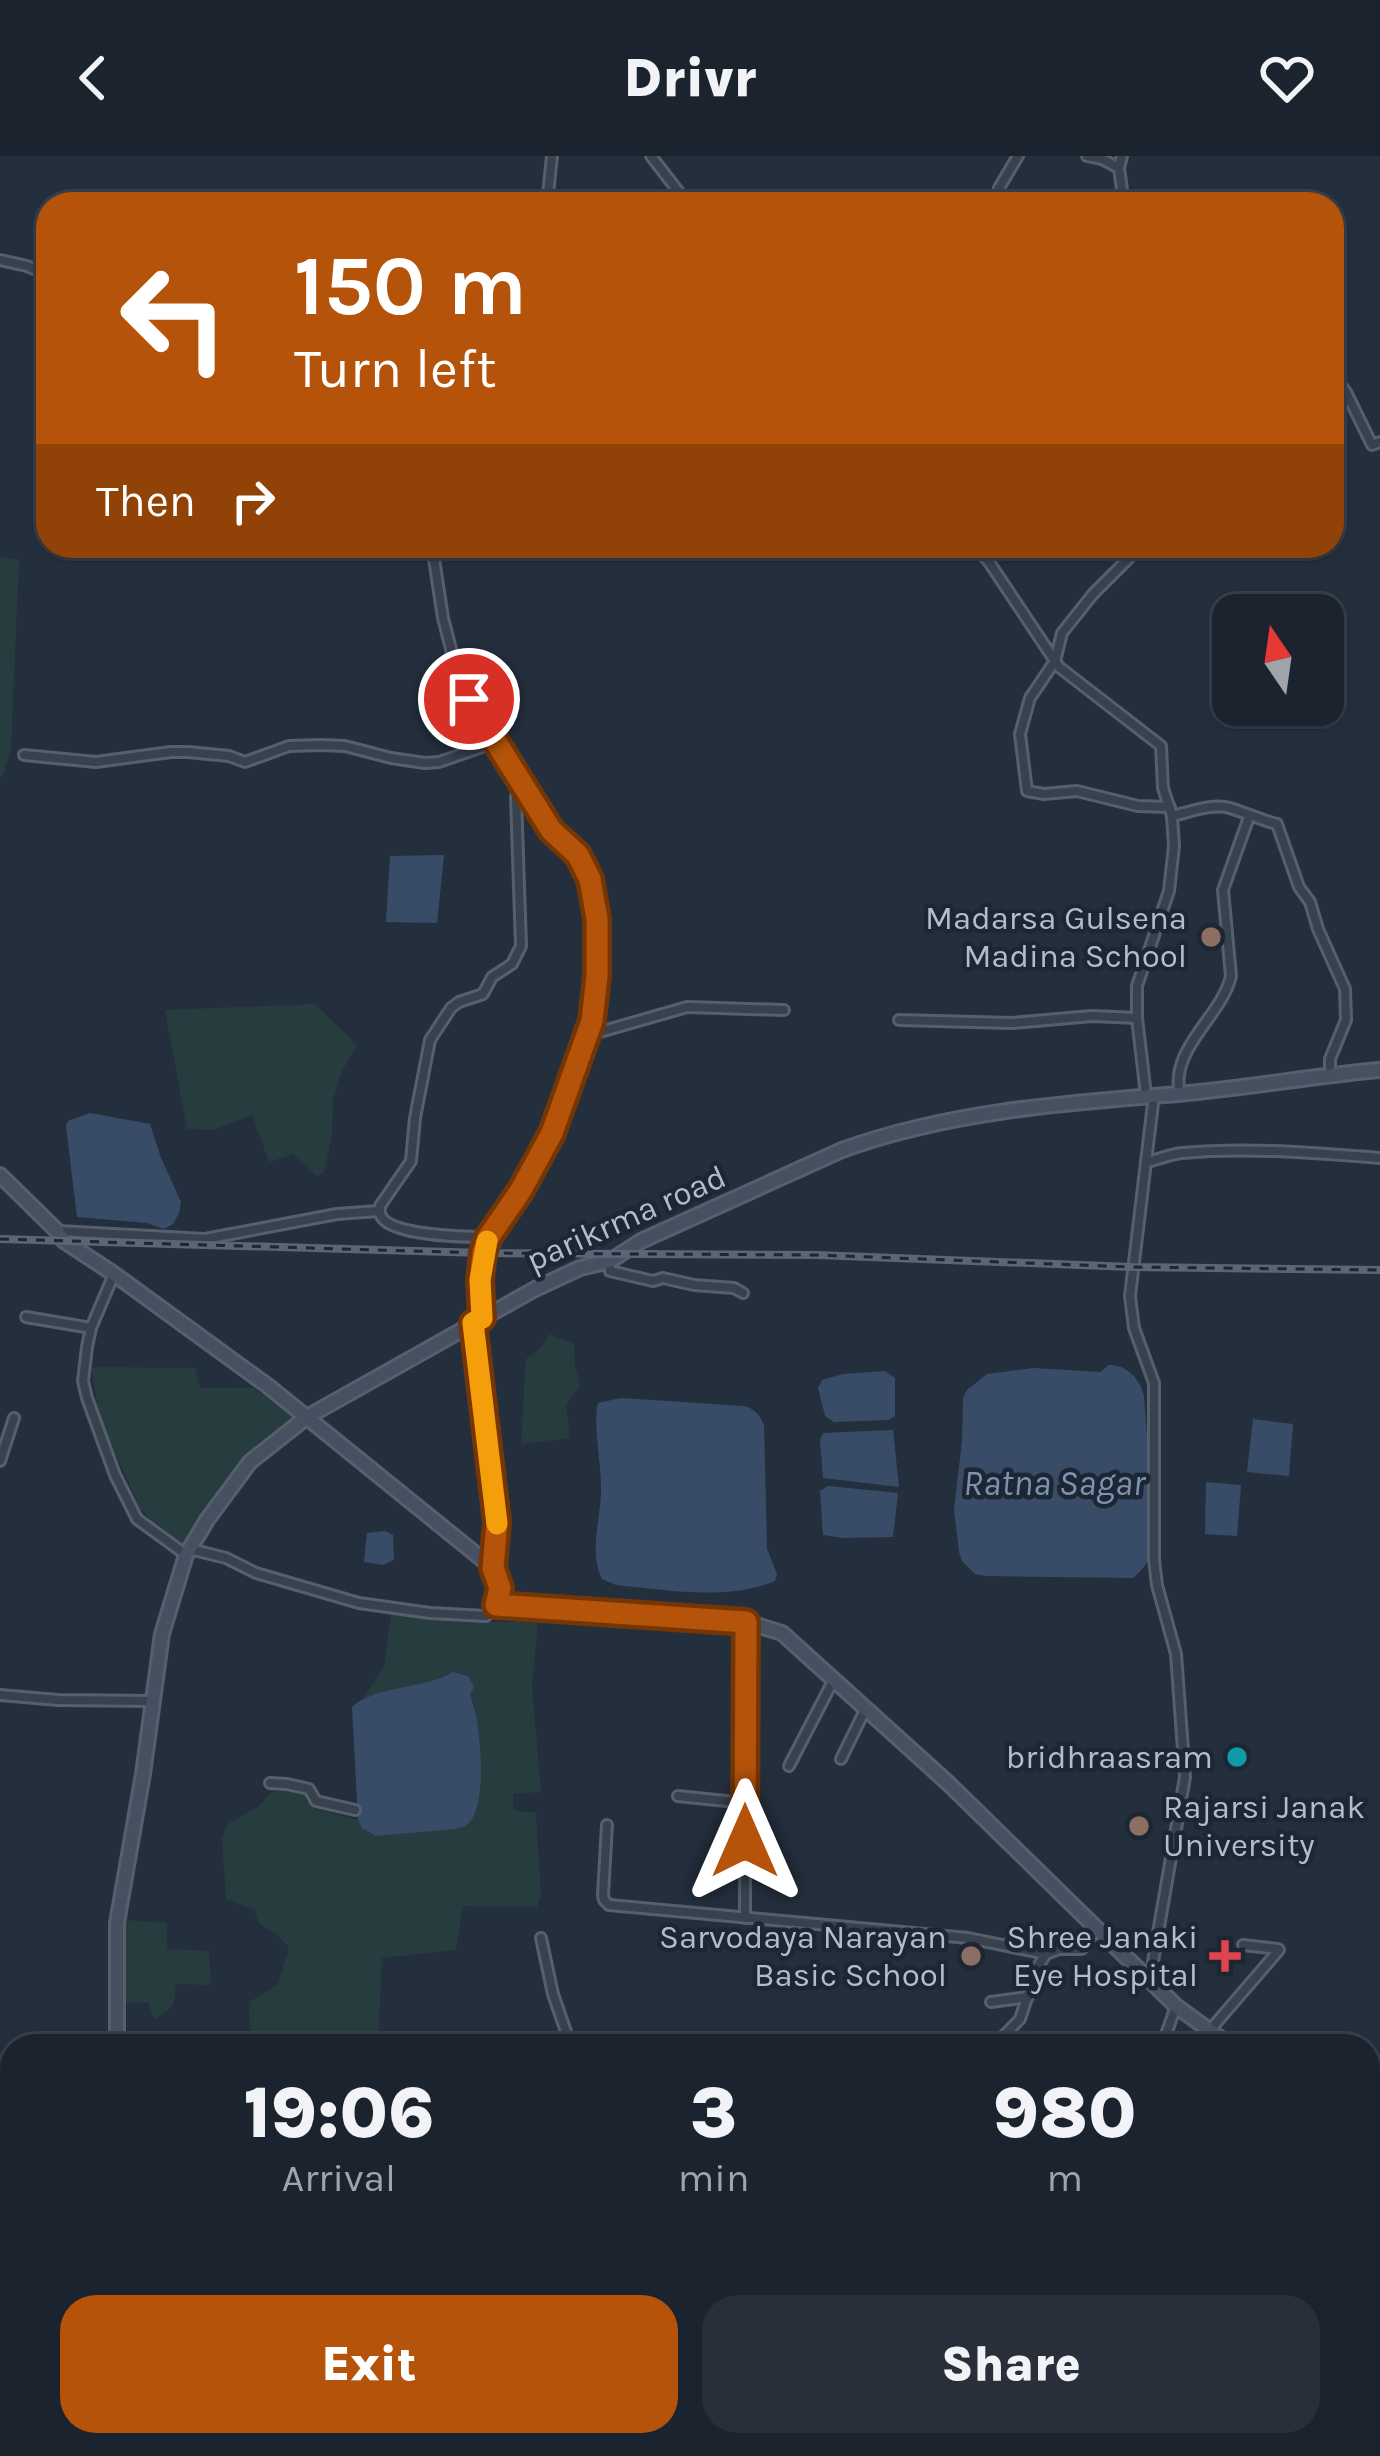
<!DOCTYPE html>
<html lang="en">
<head>
<meta charset="utf-8">
<style>
  :root { --surface:#1b232e; --page:#282f3a; --text:#f1f3f6; --muted:#a0a4aa; --line:#39404a; --accent:#b45309 }
  body { margin:0; font-family:Karla,sans-serif; background:var(--page); color:var(--text); height:100vh; display:flex; flex-direction:column; font-size:45px; white-space:nowrap }
  * { box-sizing:border-box; margin:0 }
  p { font-size:39px; color:var(--muted) }
  .icon { flex:none; width:66px; height:66px; fill:none; stroke:currentColor; stroke-width:2; stroke-linecap:round; stroke-linejoin:round }
  .map { position:relative; flex:1; overflow:hidden }
  .panel { position:absolute; left:0px; top:1878px; width:1380px; height:423px; display:flex; flex-direction:column; background:var(--surface); border-radius:36px 36px 0 0; box-shadow:0 3px 9px #0004,0 0 0 3px var(--line) }
  .panel>* { flex:none }
  .guide { position:absolute; left:36px; top:36px; width:1308px; height:366px; border-radius:36px; box-shadow:0 3px 9px #0004,0 0 0 3px var(--line); background:#b45309; color:#fff; overflow:hidden }
  .needle { width:78px; rotate:347deg }
  .tools { position:absolute; left:1212px; top:438px; display:grid; gap:24px }
  .tools a { display:grid; place-items:center; width:132px; height:132px; border-radius:24px; background:var(--surface); box-shadow:0 3px 9px #0004,0 0 0 3px var(--line); font-size:60px }
  .pin { position:absolute; display:grid; place-items:center; width:102px; height:102px; color:#fff; margin:-51px; border:6px solid #fff; border-radius:50%; box-shadow:0 3px 12px #0007 }
  .me { position:absolute; width:132px; margin:-66px; rotate:0deg; stroke-linejoin:round; filter:drop-shadow(0 0 9px #0008) }
  .turn { display:flex; align-items:center; gap:42px; height:252px; padding:0 60px; font-size:54px }
  .turn .icon { width:156px; height:156px; stroke-width:2.5 }
  .turn b { display:block; font-size:84px; line-height:102px }
  .then { display:flex; align-items:center; height:114px; padding:0 60px; background:#0003; gap:24px; font-size:45px }
  .eta { display:flex; justify-content:space-evenly; align-items:center; height:204px; text-align:center }
  .eta b { font-size:72px; font-weight:800; line-height:84px }
  .action { display:flex; gap:24px; margin-top:auto; padding:24px 60px }
  .action a { flex:1; height:138px; border-radius:36px; background:var(--accent); color:#fff; font-size:48px; font-weight:800; line-height:138px; text-align:center }
  .action a+a { background:var(--page); color:var(--text) }
  header { display:flex; justify-content:space-between; align-items:center; height:156px; padding:0 60px; background:var(--surface); font-size:54px; font-weight:800 }
  .map>svg:first-child { display:block }
</style>
</head>
<body>
<header><svg class="icon" aria-label="back" viewBox="0 0 24 24"><path d="M15 5l-7 7 7 7"/></svg>Drivr<svg class="icon" aria-label="heart" viewBox="0 0 24 24"><path d="M12 20l-8-8c-3-5 5-10 8-4 3-6 11-1 8 4z"/></svg></header>
<div class="map">
<svg width="1380" height="2300" viewBox="0 0 1380 2300">
  <rect width="100%" height="100%" fill="#242f3e"/>
  <g fill="#263c3f">
    <polygon points="0,400 19,404 11,593 3,620 0,621"/>
    <polygon points="315,848 357,889 341,917 333,945 332,978 324,1017 317,1020 293,998 269,1006 252,959 213,974 187,973 165,854"/>
    <polygon points="549,1178 574,1188 575,1209 580,1229 566,1250 570,1282 521,1288 526,1203 541,1192"/>
    <polygon points="102,1211 195,1212 200,1232 253,1232 299,1262 251,1295 220,1333 184,1391 167,1381 140,1352 101,1266 91,1212"/>
    <polygon points="392,1451 482,1466 538,1466 532,1530 541,1636 513,1638 513,1654 536,1657 541,1740 537,1751 463,1750 456,1794 382,1802 378,1890 250,1890 249,1846 278,1828 289,1792 277,1778 259,1768 255,1754 226,1743 222,1681 229,1667 258,1651 273,1635 285,1634 307,1639 314,1652 358,1664 362,1672 476,1554 470,1539 453,1516 427,1527 363,1542 384,1512"/>
    <path d="M126 1764 167 1767V1793L209 1795 211 1829 176 1828C174 1850 175 1852 154 1863L148 1846 123 1847Z"/>
    <polygon points="0,2282 12,2285 12,2289 46,2290 44,2300 0,2300"/>
    <polygon points="148,2289 269,2289 270,2300 204,2300 202,2296 190,2297 190,2300 150,2300"/>
    <polygon points="400,2289 540,2289 543,2300 397,2300"/>
  </g>
  <g fill="#394c67">
    <polygon points="444,699 437,767 386,766 390,700"/>
    <polygon points="90,957 150,968 161,1002 181,1046 179,1057 173,1068 164,1073 147,1067 77,1061 66,970 68,965"/>
    <path d="M1108 1209C1127 1208 1140 1223 1144 1240 1146 1272 1158 1384 1146 1408 1144 1411 1136 1420 1133 1422L986 1420 975 1418 962 1405 959 1396 954 1354 962 1285 963 1242 967 1234 987 1218 1033 1212 1101 1216Z"/>
    <polygon points="885,1215 895,1222 895,1260 888,1264 834,1266 825,1260 818,1232 822,1224 843,1218"/>
    <path d="M621 1242 744 1250C755 1253 760 1259 764 1269L767 1393 777 1418 775 1425C725 1445 668 1434 616 1429L602 1423C589 1396 600 1366 601 1337 602 1309 594 1280 597 1251L598 1247Z"/>
    <polygon points="1253,1263 1293,1268 1289,1320 1247,1316"/>
    <polygon points="893,1274 899,1331 823,1322 820,1284 823,1277"/>
    <polygon points="1206,1326 1241,1329 1237,1380 1205,1378"/>
    <polygon points="828,1330 898,1337 893,1381 843,1382 823,1379 820,1335"/>
    <polygon points="385,1375 393,1379 394,1404 383,1409 364,1406 367,1377"/>
    <path d="M453 1516 468 1520 474 1531 470 1539C481 1565 487 1639 472 1663 466 1671 465 1670 456 1673L376 1680 362 1672 358 1664 352 1551C374 1530 424 1533 453 1516Z"/>
    <polygon points="309,2289 400,2289 397,2300 310,2300"/>
    <polygon points="877,2289 935,2289 935,2300 876,2300"/>
  </g>
  <g fill="none" stroke-linecap="round" stroke-linejoin="round">
    <g stroke="#565f6c" stroke-width="14">
      <g id="street">
        <polyline points="651,0 688,48"/>
        <polyline points="1087,0 1102,3 1119,12"/>
        <polyline points="1122,0 1119,12 1124,48"/>
        <polyline points="547,48 552,0"/>
        <polyline points="995,48 999,32 1018,0"/>
        <polyline points="0,104 27,110 48,119"/>
        <polyline points="1332,218 1346,236 1372,289 1380,286"/>
        <polyline points="432,390 443,462 457,516 494,587 551,674 578,699 590,723 597,763 597,820 592,865 552,977 521,1034 488,1081 483,1097 480,1124 481,1161"/>
        <polyline points="974,390 989,406 1059,511 1161,590 1163,632 1172,660 1174,690 1169,735 1137,830 1137,862 1146,939"/>
        <polyline points="1141,390 1093,438 1062,477 1055,505 1030,542 1020,578 1027,635 1044,638 1077,635 1138,650 1170,651"/>
        <polyline points="24,599 96,606 171,596 188,596 229,600 245,606 289,590 321,589 345,590 391,602 425,607 439,606 494,587"/>
        <path d="M1172 660C1190 656 1212 647 1230 652 1246 657 1261 664 1277 668L1299 731 1310 746 1318 773 1345 833 1346 864 1330 903V918"/>
        <polyline points="899,864 1012,867 1092,860 1137,862"/>
        <polyline points="586,880 687,851 784,854"/>
        <path d="M1180 938C1169 893 1222 860 1231 820L1223 734 1249 661"/>
        <path d="M1146 1006C1158 1004 1170 998 1182 997 1248 991 1314 997 1380 1002"/>
        <polyline points="59,1075 205,1083 337,1058 379,1055"/>
        <path d="M488 1081C467 1081 391 1080 381 1060 379 1057 380 1053 380 1050L411 1005 415 962 430 884 451 852 459 846 483 838 492 821 512 808 521 790 516 641 520 627"/>
        <polyline points="610,1106 610,1115 653,1125 663,1122 694,1129 734,1132 743,1137"/>
        <polyline points="114,1118 91,1172 87,1191 83,1225 87,1242 115,1319 137,1363 185,1398"/>
        <polyline points="26,1161 91,1172"/>
        <polyline points="473,1167 497,1366 493,1411"/>
        <polyline points="0,1305 14,1262"/>
        <polyline points="190,1393 226,1402 256,1417 359,1447 430,1457 486,1460 496,1449"/>
        <polyline points="0,1539 58,1544 153,1545"/>
        <polyline points="841,1603 865,1554"/>
        <polyline points="789,1610 833,1525"/>
        <polyline points="270,1627 287,1628 309,1633 316,1645 355,1654"/>
        <polyline points="678,1640 745,1647"/>
        <polyline points="607,1669 603,1739 604,1744 609,1749 968,1782 1046,1798"/>
        <polyline points="745,1762 746,1466"/>
        <polyline points="541,1782 553,1838 571,1890"/>
        <polyline points="1243,1789 1278,1793"/>
        <polyline points="1150,1823 1185,1621 1176,1498 1157,1429 1154,1403 1154,1227 1134,1172 1130,1140 1154,939"/>
        <polyline points="991,1846 1028,1841"/>
        <polyline points="1210,1874 1279,1794"/>
        <polyline points="994,1890 1020,1863 1037,1812 1046,1798 1059,1793 1082,1793 1097,1772"/>
        <polyline points="1162,1890 1176,1850"/>
        <polyline points="0,1976 12,1982"/>
        <polyline points="0,2040 12,2038"/>
        <polyline points="0,2111 12,2110"/>
        <polyline points="1368,2266 1380,2268"/>
        <polyline points="0,2278 12,2281"/>
        <polyline points="72,2289 110,2300"/>
        <polyline points="272,2289 274,2300"/>
        <polyline points="676,2300 676,2289"/>
        <polyline points="1023,2300 1030,2289"/>
      </g>
    </g>
    <g stroke="#565f6c" stroke-width="18">
      <g id="secondary">
        <polyline points="0,1019 57,1075 64,1085 114,1118 268,1230 493,1412 500,1432 496,1449 746,1466 782,1477 949,1628 1176,1850 1231,1890"/>
        <path d="M117 1890V1767L143 1618 162 1478 186 1399 207 1364 250 1306 307 1261 535 1133 580 1112 610 1105 641 1085 842 994C949 955 1066 947 1178 938 1246 932 1313 920 1380 914"/>
        <polyline points="1368,1990 1380,1998"/>
        <polyline points="138,2289 139,2300"/>
      </g>
    </g>
    <use href="#street" stroke="#38414e" stroke-width="8"/>
    <use href="#secondary" stroke="#465061" stroke-width="12"/>
    <g stroke="#5a6575" stroke-width="8">
      <polyline id="rail" points="0,1083 483,1097 817,1099 1132,1111 1380,1114"/>
    </g>
    <use href="#rail" stroke="#1d2633" stroke-width="3" stroke-dasharray="9" stroke-linecap="butt"/>
  </g>
  <g fill="none" stroke-linecap="round" stroke-linejoin="round">
    <g stroke="#753606" stroke-width="30">
      <polyline id="route" points="469,543 551,674 578,699 590,723 597,763 597,820 592,865 552,977 521,1034 488,1082 483,1097 480,1124 482,1162 473,1167 497,1366 493,1412 500,1432 496,1449 746,1466 745,1685"/>
    </g>
    <use href="#route" stroke="#b45309" stroke-width="21"/>
    <polyline stroke="#f59e0b" stroke-width="21" points="487,1085 480,1124 482,1162 473,1167 497,1368"/>
  </g>
  <g fill="#8d6e63" stroke="#1d2633" stroke-width="4.5">
    <circle cx="1211" cy="781" r="12"/>
    <circle cx="1139" cy="1670" r="12"/>
    <circle cx="971" cy="1800" r="12"/>
  </g>
  <circle fill="#0f9aa8" stroke="#1d2633" stroke-width="4.5" cx="1237" cy="1601" r="12"/>
  <path fill="#e0444e" stroke="#1d2633" stroke-width="4.5" d="M1219 1782h12v12h12v12h-12v12h-12v-12h-12v-12h12z"/>
  <g text-anchor="middle" dominant-baseline="central" stroke-width="9" stroke-linejoin="round" paint-order="stroke">
    <g font-size="33" fill="#b4bcc9" stroke="#1d2633" text-anchor="end">
      <text x="1187" y="762">Madarsa Gulsena<tspan x="1187" dy="38">Madina School</tspan></text>
      <text x="1213" y="1601">bridhraasram</text>
      <text x="1163" y="1651" text-anchor="start">Rajarsi Janak<tspan x="1163" dy="38">University</tspan></text>
      <text x="947" y="1781">Sarvodaya Narayan<tspan x="947" dy="38">Basic School</tspan></text>
      <text x="1198" y="1781">Shree Janaki<tspan x="1198" dy="38">Eye Hospital</tspan></text>
    </g>
    <g font-size="33" fill="#b4bcc9" stroke="#1d2633">
      <text transform="translate(626 1062) rotate(-24)">parikrma road</text>
    </g>
    <g font-size="36" font-style="italic" fill="#7c92b1" stroke="#1d2633">
      <text x="1054" y="1327">Ratna Sagar</text>
    </g>
  </g>
</svg>
<div class="tools">
<a><svg class="needle" viewBox="-14 -14 28 28"><path d="M0-13l5 13h-10z" fill="#e53935"/><path d="M0 13l5-13h-10z" fill="#a0a4aa"/></svg></a>
</div>
<div class="pin" style="left:469px;top:543px;background:#d93025"><svg class="icon" aria-label="arrive" viewBox="0 0 24 24"><path d="M6 21V4h12l-3 4 3 4H6"/></svg></div>
<svg class="me" style="left:745px;top:1685px" viewBox="-20 -20 40 40"><path d="M0-17L14 15 0 8-14 15z" fill="#b45309" stroke="#fff" stroke-width="4"/></svg>
<div class="guide">
<div class="turn"><svg class="icon" aria-label="left" viewBox="0 0 24 24"><path d="M17 20v-9H6M10 6l-5 5 5 5"/></svg><div><b>150 m</b>Turn left</div></div>
<div class="then">Then<svg class="icon" aria-label="right" viewBox="0 0 24 24"><path d="M7 20v-9h11M14 6l5 5-5 5"/></svg></div>
</div>
<section class="panel">
<div class="eta">
<div><b>19:06</b><p>Arrival</p></div>
<div><b>3</b><p>min</p></div>
<div><b>980</b><p>m</p></div>
</div>
<div class="action"><a>Exit</a><a>Share</a></div>
</section>
</div>
</body>
</html>
